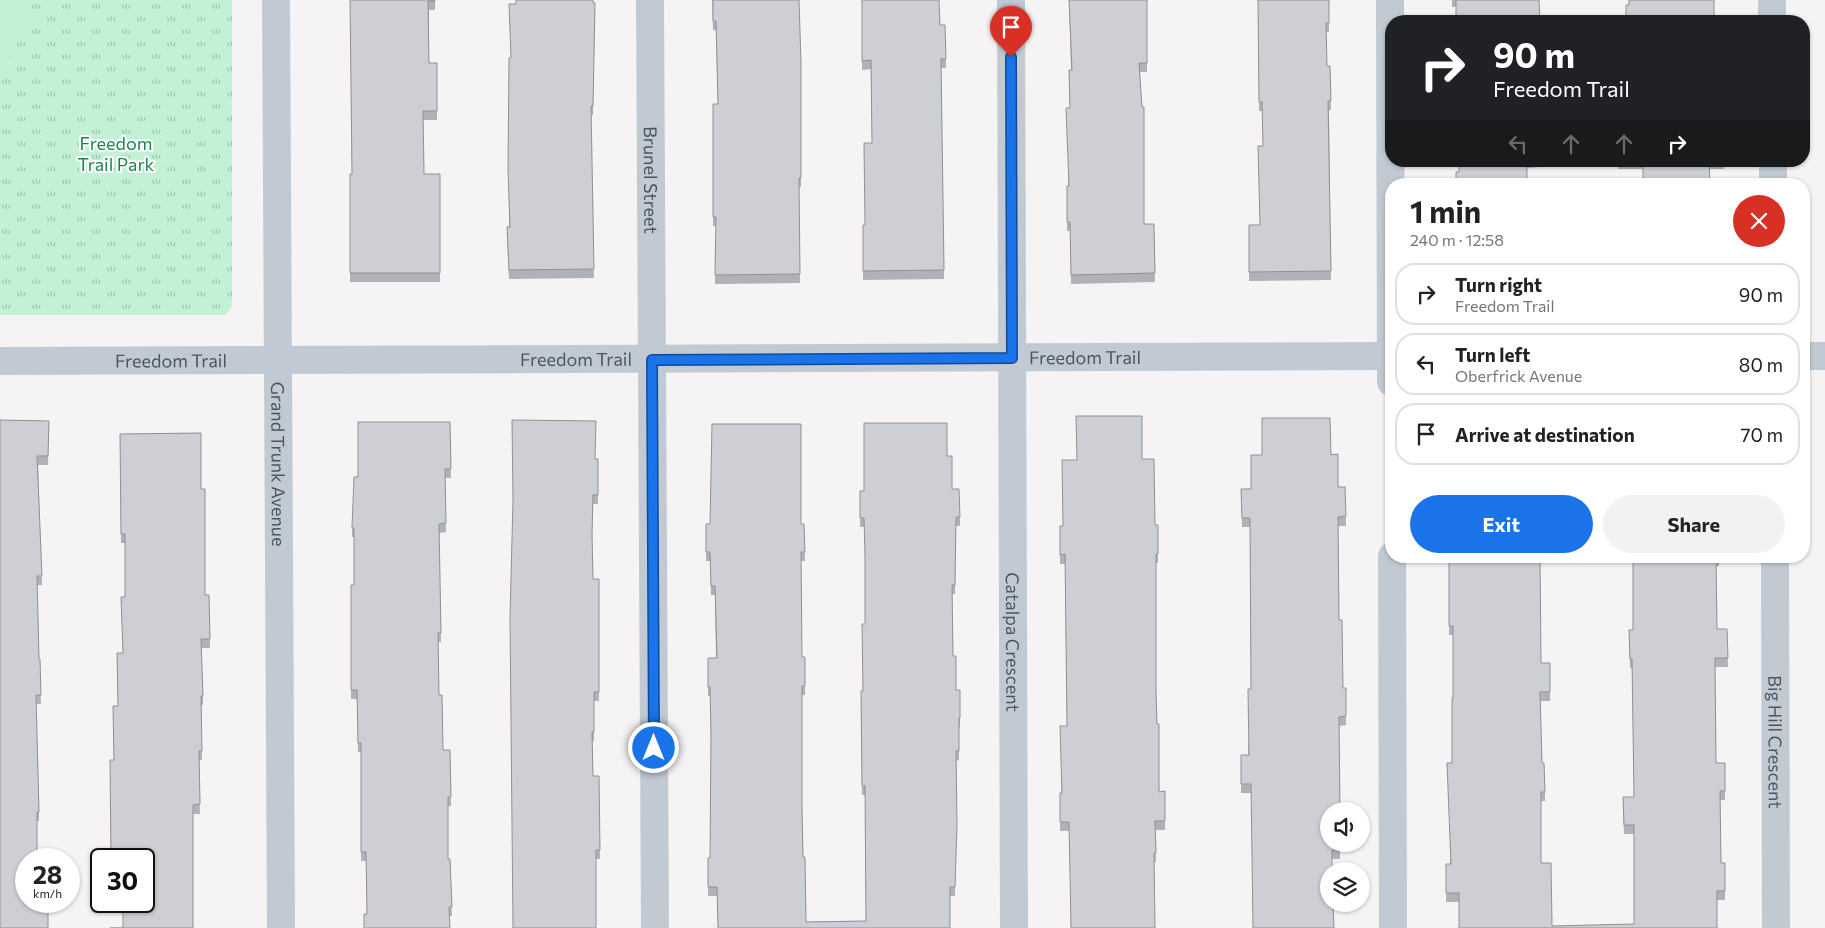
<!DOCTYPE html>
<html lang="en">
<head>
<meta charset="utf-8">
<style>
  :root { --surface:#fff; --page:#f2f2f2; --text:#222; --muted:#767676; --line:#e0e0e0; --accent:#1a73e8 }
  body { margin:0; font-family:Commissioner,sans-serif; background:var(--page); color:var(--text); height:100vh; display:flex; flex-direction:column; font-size:19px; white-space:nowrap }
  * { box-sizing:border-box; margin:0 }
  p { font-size:16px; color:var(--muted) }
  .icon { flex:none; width:28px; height:28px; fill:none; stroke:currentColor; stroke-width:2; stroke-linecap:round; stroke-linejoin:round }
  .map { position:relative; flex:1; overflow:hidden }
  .drawer { position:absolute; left:1385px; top:178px; width:425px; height:385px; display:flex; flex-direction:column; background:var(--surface); border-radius:20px; box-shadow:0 1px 4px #0004 }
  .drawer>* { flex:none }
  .hud { position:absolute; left:1385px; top:15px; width:425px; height:152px; border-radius:20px; box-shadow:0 1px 4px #0004; background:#202124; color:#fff; overflow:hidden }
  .buttons { position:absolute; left:1320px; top:802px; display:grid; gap:10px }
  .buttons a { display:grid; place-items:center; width:50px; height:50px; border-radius:50%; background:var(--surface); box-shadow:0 1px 4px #0004; font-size:25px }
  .speed { position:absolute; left:15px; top:848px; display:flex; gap:10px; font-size:25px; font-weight:700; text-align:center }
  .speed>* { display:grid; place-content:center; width:65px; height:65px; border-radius:50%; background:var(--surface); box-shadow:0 1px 4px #0004; line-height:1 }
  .speed small { font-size:12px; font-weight:400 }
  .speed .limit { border:2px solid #111; border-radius:8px; background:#fff; color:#111 }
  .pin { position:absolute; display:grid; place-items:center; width:42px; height:42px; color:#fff; margin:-51px -21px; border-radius:50% 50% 50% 0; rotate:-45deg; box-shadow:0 0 5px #0007 }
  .pin .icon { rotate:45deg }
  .me { position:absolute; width:55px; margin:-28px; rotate:0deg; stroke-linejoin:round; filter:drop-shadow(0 0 4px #0008) }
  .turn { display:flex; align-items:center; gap:18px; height:105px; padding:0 25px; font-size:22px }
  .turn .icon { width:65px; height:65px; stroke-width:2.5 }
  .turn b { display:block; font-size:35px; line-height:42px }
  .lanes { display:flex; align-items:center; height:48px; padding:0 25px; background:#0003; justify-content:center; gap:25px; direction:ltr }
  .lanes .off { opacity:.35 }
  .round { display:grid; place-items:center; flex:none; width:52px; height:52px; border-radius:26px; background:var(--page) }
  .headline { display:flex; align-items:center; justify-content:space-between; height:85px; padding:0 25px }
  h1 { font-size:30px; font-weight:700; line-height:38px }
  .button { display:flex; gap:10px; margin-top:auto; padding:10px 25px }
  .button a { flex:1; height:58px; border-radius:30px; background:var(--accent); color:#fff; font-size:20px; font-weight:700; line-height:58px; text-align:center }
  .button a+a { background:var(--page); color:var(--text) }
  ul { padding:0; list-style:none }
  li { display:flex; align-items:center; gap:15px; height:62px; margin:0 10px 8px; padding:0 15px; border:2px solid var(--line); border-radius:20px }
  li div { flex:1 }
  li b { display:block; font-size:19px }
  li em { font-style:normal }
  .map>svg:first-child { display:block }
</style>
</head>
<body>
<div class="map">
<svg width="1825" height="928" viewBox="0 0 1825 928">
  <defs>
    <pattern id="park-tufts" width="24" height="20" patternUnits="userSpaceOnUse" patternTransform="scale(1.25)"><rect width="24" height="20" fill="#c3f1d5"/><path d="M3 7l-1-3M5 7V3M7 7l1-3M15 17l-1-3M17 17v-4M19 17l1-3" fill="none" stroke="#a0c6b0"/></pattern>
  </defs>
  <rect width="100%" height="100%" fill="#f5f3f3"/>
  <polygon fill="url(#park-tufts)" points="0,0 232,0 232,307 225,315 0,315"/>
  <polygon fill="#c3f1d5" points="0,0 15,0 32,8 4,70 0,68"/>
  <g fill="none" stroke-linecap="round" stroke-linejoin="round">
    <g stroke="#c1cad2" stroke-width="28">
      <path id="s1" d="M276 0 281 928"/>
      <path id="s2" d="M650 0 655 928"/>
      <path id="s3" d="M1011 0 1014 928"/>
      <polyline points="1390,0 1391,382"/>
      <polyline points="1772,0 1772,21"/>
      <polyline points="1773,161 1773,184"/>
      <polyline points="1804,356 1825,356"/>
      <path id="s4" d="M0 361 1391 356"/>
      <polyline points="1392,556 1393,928"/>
      <path id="s5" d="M1775 556 1776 928"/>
    </g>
  </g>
  <g fill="#b0b2b7">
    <polygon points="350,0 435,0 435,10 429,10 429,63 437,63 437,120 423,120 424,174 440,174 440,282 350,282 350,174 352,174"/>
    <polygon points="712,0 801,64 801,187 799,187 800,283 715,284 716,226 713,226 713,104 718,104 716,30 713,30"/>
    <polygon points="862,0 940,25 946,59 946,68 941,68 944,279 863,280 863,225 865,225 872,143 871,69 862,70"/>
    <polygon points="1069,0 1147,0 1147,72 1140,72 1144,224 1154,224 1155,282 1071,284 1070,231 1067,231 1067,186 1068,186 1070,108 1069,79 1071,70"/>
    <polygon points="1258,0 1329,0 1329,32 1326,32 1327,66 1330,66 1331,110 1329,110 1331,280 1249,281 1249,225 1260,225 1263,146 1262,111 1259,111"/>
    <polygon points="1452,0 1539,0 1452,7"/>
    <polygon points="593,3 595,3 593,115 591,115 594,278 509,279 507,236 509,227 510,58"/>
    <polygon points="1458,161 1541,161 1541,167 1527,168"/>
    <rect x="1618" y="161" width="106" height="8"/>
    <polygon points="0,420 49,421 48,465 38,465 42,585 37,585 39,659 41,704 36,704 39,812 39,821 37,821 37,857 0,928"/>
    <polygon points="450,422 451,478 445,478 446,532 439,533 441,642 438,642 439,695 443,750 450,750 451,806 448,806 448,859 450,859 452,916 367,914 366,861 361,861 361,752 358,752 357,699 351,699 351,585 354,585 354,537 352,537 352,528"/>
    <polygon points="201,433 201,489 205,489 205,595 209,595 210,648 201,648 203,696 203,705 201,705 202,760 199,760 200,814 193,814 193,928 110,928 123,928 123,901 144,901 144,859 111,859 110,760 114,760 113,706 118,706 117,653 123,653 121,597 125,597 125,543 121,543 120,434"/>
    <polygon points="1331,455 1346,516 1346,526 1338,526 1339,620 1343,688 1346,688 1346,725 1339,726 1340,859 1332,859 1251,793 1241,793 1241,764 1248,755 1251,689 1250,527 1242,527 1241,489 1251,489"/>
    <polygon points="947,456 952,489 960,517 960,526 956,526 955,594 952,594 953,656 956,690 960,690 960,727 959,727 959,760 956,761 955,896 950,896 950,928 718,928 717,896 708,896 708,858 710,858 711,742 710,696 708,696 708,658 716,658 715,595 711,595 710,561 706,561 706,524 804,524 805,561 801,561 802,657 805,657 805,695 802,695 802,808 803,857 806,922 866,921 865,795 862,795 861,700 863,691 865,624 865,562 864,527 860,527 860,500 864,491"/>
    <polygon points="595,459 598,459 598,504 593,504 592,537 593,579 599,579 599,701 594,701 594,741 592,741 593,776 599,776 600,859 596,859 513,928"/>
    <polygon points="1142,459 1155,525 1158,525 1158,563 1156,563 1156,692 1159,792 1165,791 1165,830 1155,830 1156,862 1154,862 1069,831 1060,831 1060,793 1061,793 1067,726 1065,564 1060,564 1060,526 1063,526"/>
    <polygon points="1449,556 1541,663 1550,692 1550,701 1540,701 1542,763 1545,792 1545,801 1541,801 1541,863 1552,926 1634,924 1634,834 1624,834 1623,806 1634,797 1632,668 1630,668 1629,639 1633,630 1633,556 1719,556 1719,566 1716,566 1717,629 1727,629 1728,667 1715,667 1716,763 1725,791 1725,800 1720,800 1721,863 1725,863 1725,900 1717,900 1717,928 1459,928 1459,902 1446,902 1446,864 1450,864 1453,698 1453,635 1449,635"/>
  </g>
  <g fill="#cdcfd5" stroke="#909195">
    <polygon points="350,0 435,0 435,1 428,1 429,63 437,63 437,111 423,111 424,174 440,174 440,273 350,273 350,174 352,174"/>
    <polygon points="516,0 593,0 593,3 595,3 593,106 591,106 594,269 509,270 507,227 510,227 508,170 509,58 511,58 509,4 516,4"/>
    <polygon points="713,0 799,0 801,64 801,178 799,178 800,274 715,275 716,217 713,217 713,104 718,104 716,21 713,21"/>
    <polygon points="862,0 939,0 940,25 945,25 946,59 941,59 944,270 863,271 863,225 865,225 864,143 872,143 871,60 862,61"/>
    <polygon points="1069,0 1147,0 1147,63 1139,63 1142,107 1144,107 1144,224 1154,224 1155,273 1071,275 1070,222 1067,222 1067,186 1069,186 1066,108 1070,108 1069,70 1072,70"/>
    <polygon points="1258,0 1329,0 1329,23 1326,23 1327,66 1330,66 1331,101 1328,101 1331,271 1249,272 1249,225 1260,225 1258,146 1263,146 1262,102 1259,102"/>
    <polygon points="1456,0 1539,0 1540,21 1456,21"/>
    <polygon points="1629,0 1714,0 1714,21 1626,21 1626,5 1629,5"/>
    <polygon points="1459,161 1527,161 1527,184 1456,184 1456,172 1459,172"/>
    <polygon points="1643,161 1709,161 1710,184 1643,184"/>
    <polygon points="1076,416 1142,416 1142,459 1154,459 1155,525 1158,525 1158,554 1156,554 1156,692 1157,724 1159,724 1159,792 1165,791 1165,821 1155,821 1156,853 1154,853 1155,928 1071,928 1069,822 1060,822 1060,793 1062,793 1060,726 1067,726 1065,554 1060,555 1060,526 1063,526 1062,460 1077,460"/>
    <polygon points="1262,418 1330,418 1331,455 1338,454 1338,487 1345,487 1346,516 1338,517 1339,620 1342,620 1343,688 1346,688 1346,716 1339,717 1340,811 1329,811 1329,844 1340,844 1340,850 1332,850 1332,871 1329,871 1329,904 1333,904 1334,928 1253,928 1251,784 1241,784 1241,755 1249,755 1248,689 1251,689 1250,518 1242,518 1241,489 1251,489 1251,455 1262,455"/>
    <polygon points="0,420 49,421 48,456 37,456 42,576 37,576 39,659 40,659 41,695 36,695 39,812 37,812 37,857 48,857 48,859 26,859 26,901 48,901 48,928 0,928"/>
    <polygon points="512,420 596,421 595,459 598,459 598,495 593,495 592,534 593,579 599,579 599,692 594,692 594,732 592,732 593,776 599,776 600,850 596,850 596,928 513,928 510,618 513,500"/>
    <polygon points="358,422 450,422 451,469 445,469 446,523 439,524 441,633 438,633 439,695 442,695 443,750 450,750 451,797 448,797 448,859 450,859 452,907 449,907 450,928 364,928 364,914 367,914 366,852 361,852 361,743 358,743 357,690 351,690 351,585 354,585 354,528 352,528 354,477 358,477"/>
    <polygon points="864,423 947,423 947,456 952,456 952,489 959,489 960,517 956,517 955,585 952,585 953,656 956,656 956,690 960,690 960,718 959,718 959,751 956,751 957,824 955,887 950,887 950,928 718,928 717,887 708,887 708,858 710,858 711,735 710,687 708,687 708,658 717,658 715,586 711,586 710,552 706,552 706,524 710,524 712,424 801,424 801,524 804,524 805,552 801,552 802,657 805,657 805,686 802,686 802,808 803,857 805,857 806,922 866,921 865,786 862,786 861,691 863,691 862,624 865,624 865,553 864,518 860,518 860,491 864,491"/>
    <polygon points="201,433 201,489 205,489 205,595 209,595 210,639 201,639 203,696 201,696 202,751 199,751 200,804 193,805 193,928 110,928 123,928 123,901 144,901 144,859 111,859 110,760 114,760 113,706 118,706 117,653 123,653 121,597 125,597 125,534 121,534 120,434"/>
    <polygon points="1449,556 1540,556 1541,663 1550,663 1550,692 1540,692 1542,763 1544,763 1545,792 1541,792 1541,863 1551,863 1552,926 1634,924 1634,825 1624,825 1623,797 1634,797 1632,659 1630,659 1629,630 1633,630 1633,556 1719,556 1719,557 1716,557 1717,629 1727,629 1728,658 1715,658 1716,763 1725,763 1725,791 1720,791 1721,863 1725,863 1725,891 1717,891 1717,928 1459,928 1459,893 1446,893 1446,864 1451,864 1447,763 1452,763 1452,698 1453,698 1453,626 1449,626"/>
  </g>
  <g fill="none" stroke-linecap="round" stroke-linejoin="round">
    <g stroke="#114b97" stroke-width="12">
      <polyline id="route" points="654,748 652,360 1012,358 1011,57"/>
    </g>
    <use href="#route" stroke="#1a73e8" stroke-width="9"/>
  </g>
  <g text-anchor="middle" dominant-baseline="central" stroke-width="4" stroke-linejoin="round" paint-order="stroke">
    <g font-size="18" fill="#17864f" stroke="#fff">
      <text x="116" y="143">Freedom<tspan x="116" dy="21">Trail Park</tspan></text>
    </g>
    <g font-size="18" fill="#4a5661" stroke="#fff">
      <text stroke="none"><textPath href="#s2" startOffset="180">Brunel Street</textPath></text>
      <text stroke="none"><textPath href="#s4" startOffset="1085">Freedom Trail</textPath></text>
      <text stroke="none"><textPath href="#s4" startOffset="171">Freedom Trail</textPath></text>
      <text stroke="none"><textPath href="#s4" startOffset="576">Freedom Trail</textPath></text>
      <text stroke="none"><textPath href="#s1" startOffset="464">Grand Trunk Avenue</textPath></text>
      <text stroke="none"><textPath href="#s3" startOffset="642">Catalpa Crescent</textPath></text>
      <text stroke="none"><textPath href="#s5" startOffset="186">Big Hill Crescent</textPath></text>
    </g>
  </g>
</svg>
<div class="buttons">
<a><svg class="icon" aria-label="sound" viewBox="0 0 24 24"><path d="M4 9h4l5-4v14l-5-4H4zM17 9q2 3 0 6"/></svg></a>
<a><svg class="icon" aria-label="layers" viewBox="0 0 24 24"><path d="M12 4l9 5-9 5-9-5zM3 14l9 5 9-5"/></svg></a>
</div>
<div class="speed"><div>28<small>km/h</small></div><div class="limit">30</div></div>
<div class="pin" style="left:1011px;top:57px;background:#d93025"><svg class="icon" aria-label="arrive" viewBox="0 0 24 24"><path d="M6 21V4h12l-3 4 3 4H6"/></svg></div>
<svg class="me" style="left:654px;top:748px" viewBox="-20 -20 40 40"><circle r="17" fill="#1a73e8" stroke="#fff" stroke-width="3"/><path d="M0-11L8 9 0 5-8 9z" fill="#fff"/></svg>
<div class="hud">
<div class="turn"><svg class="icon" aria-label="right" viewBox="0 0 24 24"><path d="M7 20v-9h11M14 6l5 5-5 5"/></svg><div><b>90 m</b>Freedom Trail</div></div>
<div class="lanes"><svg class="icon off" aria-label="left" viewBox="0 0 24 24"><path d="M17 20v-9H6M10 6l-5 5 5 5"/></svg><svg class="icon off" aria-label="ahead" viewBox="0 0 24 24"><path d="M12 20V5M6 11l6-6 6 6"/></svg><svg class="icon off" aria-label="ahead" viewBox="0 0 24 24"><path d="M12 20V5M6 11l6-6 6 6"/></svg><svg class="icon" aria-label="right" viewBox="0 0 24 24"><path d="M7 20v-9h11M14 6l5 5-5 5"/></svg></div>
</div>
<section class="drawer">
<div class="headline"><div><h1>1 min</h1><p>240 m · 12:58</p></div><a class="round" style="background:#d93025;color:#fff"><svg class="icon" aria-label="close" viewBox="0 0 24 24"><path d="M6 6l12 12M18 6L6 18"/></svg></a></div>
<ul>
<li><svg class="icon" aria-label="right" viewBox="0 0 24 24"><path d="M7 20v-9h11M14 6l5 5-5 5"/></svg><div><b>Turn right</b><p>Freedom Trail</p></div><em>90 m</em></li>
<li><svg class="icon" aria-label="left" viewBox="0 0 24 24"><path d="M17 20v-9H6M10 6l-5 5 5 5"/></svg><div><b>Turn left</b><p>Oberfrick Avenue</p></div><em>80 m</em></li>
<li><svg class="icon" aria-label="arrive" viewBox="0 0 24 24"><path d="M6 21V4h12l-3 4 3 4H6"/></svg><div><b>Arrive at destination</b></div><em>70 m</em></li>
</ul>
<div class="button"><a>Exit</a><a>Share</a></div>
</section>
</div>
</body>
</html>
